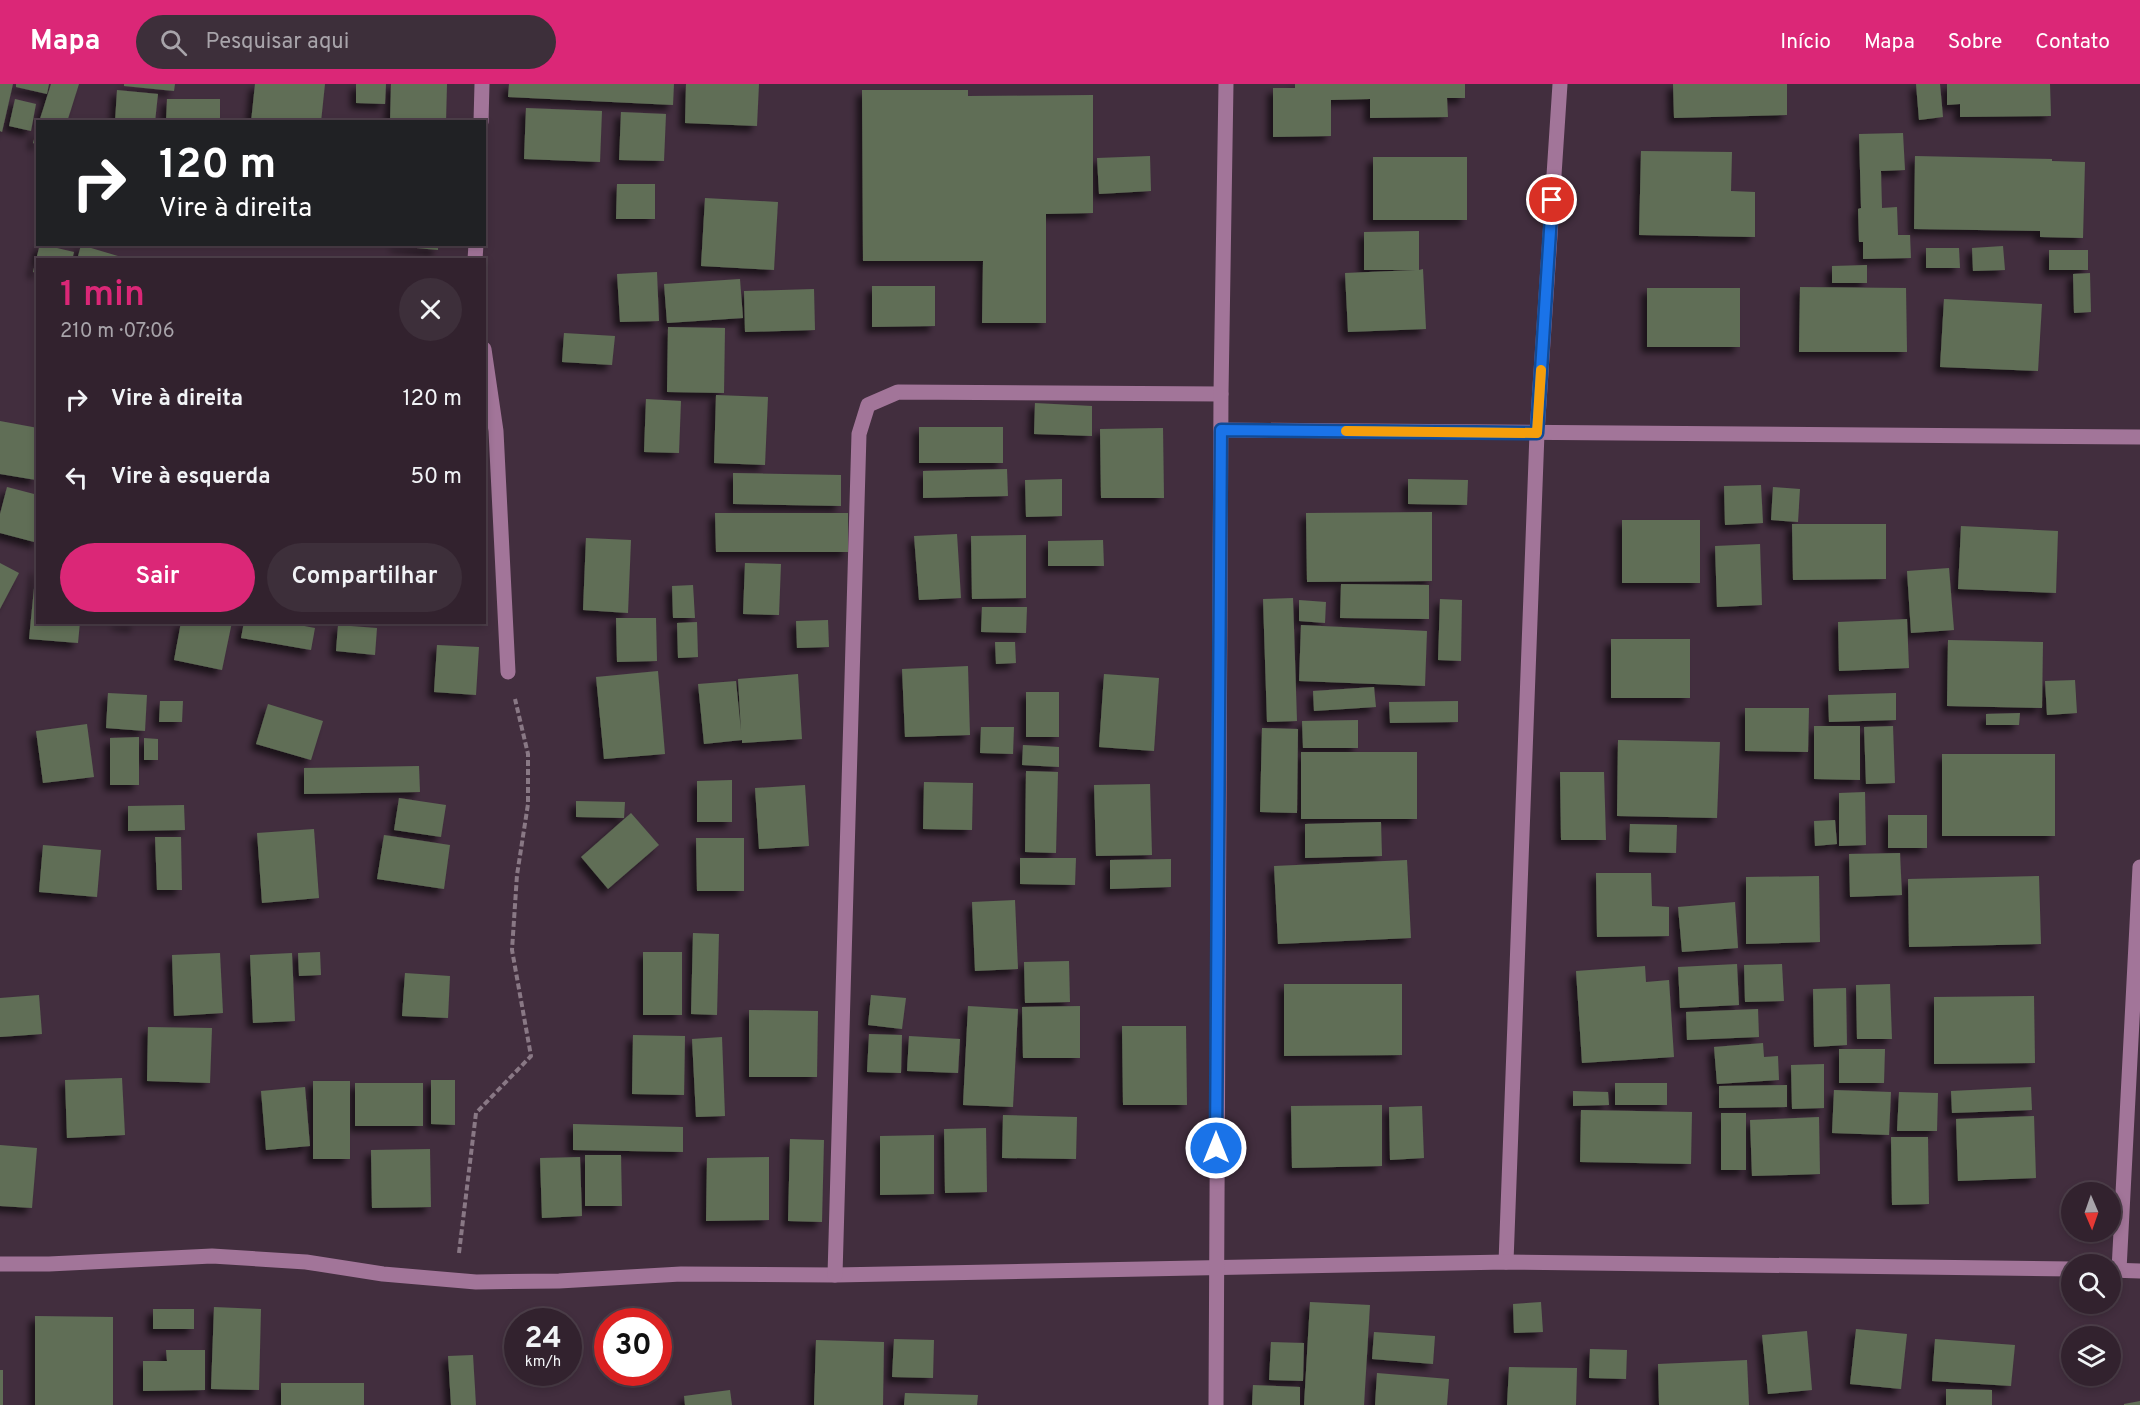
<!DOCTYPE html>
<html lang="pt">
<head>
<meta charset="utf-8">
<style>
  :root { --surface:#32222e; --page:#3d2f3a; --text:#f1f3f6; --muted:#a8a4aa; --line:#4d3f4a; --accent:#db2777 }
  body { margin:0; font-family:Overpass,sans-serif; background:var(--page); color:var(--text); height:100vh; display:flex; flex-direction:column; font-size:22px; white-space:nowrap }
  * { box-sizing:border-box; margin:0 }
  p { font-size:20px; color:var(--muted) }
  .icon { flex:none; width:33px; height:33px; fill:none; stroke:currentColor; stroke-width:2; stroke-linecap:round; stroke-linejoin:round }
  .map { position:relative; flex:1; overflow:hidden }
  .details { position:absolute; left:36px; top:174px; width:450px; height:366px; display:flex; flex-direction:column; background:var(--surface); border-radius:0px; box-shadow:0 3px 9px #0003,0 0 0 2px var(--line) }
  .details>* { flex:none }
  .guide { position:absolute; left:36px; top:36px; width:450px; height:126px; border-radius:0px; box-shadow:0 3px 9px #0003,0 0 0 2px var(--line); background:#202124; color:#fff; overflow:hidden }
  .needle { width:39px; rotate:178deg }
  .controls { position:absolute; left:2061px; top:1098px; display:grid; gap:12px }
  .controls a { display:grid; place-items:center; width:60px; height:60px; border-radius:50%; background:var(--surface); box-shadow:0 3px 9px #0003,0 0 0 2px var(--line); font-size:30px }
  .speed { position:absolute; left:504px; top:1224px; display:flex; gap:12px; font-size:30px; font-weight:700; text-align:center }
  .speed>* { display:grid; place-content:center; width:78px; height:78px; border-radius:50%; background:var(--surface); box-shadow:0 3px 9px #0003,0 0 0 2px var(--line); line-height:1 }
  .speed small { font-size:15px; font-weight:400 }
  .speed .limit { border:9px solid #d22; background:#fff; color:#111 }
  .pin { position:absolute; display:grid; place-items:center; width:51px; height:51px; color:#fff; margin:-26px; border:3px solid #fff; border-radius:50%; box-shadow:0 2px 6px #0007 }
  .me { position:absolute; width:66px; margin:-33px; rotate:0deg; stroke-linejoin:round; filter:drop-shadow(0 0 4px #0008) }
  .turn { display:flex; align-items:center; gap:21px; height:126px; padding:0 24px; font-size:27px }
  .turn .icon { width:78px; height:78px; stroke-width:2.5 }
  .turn b { display:block; font-size:42px; line-height:51px }
  .round { display:grid; place-items:center; flex:none; width:63px; height:63px; border-radius:32px; background:var(--page) }
  .summary { display:flex; align-items:center; justify-content:space-between; height:102px; padding:0 24px }
  h1 { font-size:36px; font-weight:600; line-height:45px; color:var(--accent) }
  .action { display:flex; gap:12px; margin-top:auto; padding:12px 24px }
  .action a { flex:1; height:69px; border-radius:36px; background:var(--accent); color:#fff; font-size:24px; font-weight:600; line-height:69px; text-align:center }
  .action a+a { background:var(--page); color:var(--text) }
  ul { padding:0; list-style:none }
  li { display:flex; align-items:center; gap:18px; height:78px; padding:0 24px }
  li div { flex:1 }
  li b { display:block; font-size:22px }
  li em { font-style:normal }
  header { display:flex; align-items:center; gap:36px; box-sizing:border-box; height:84px; padding:0 30px; background:var(--accent); color:#fff }
  header strong { font-size:28px }
  nav { display:flex; gap:33px; margin-inline-start:auto; font-size:21px }
  .search { width:420px; height:54px; background:var(--page); display:flex; align-items:center; gap:15px; box-sizing:border-box; padding:0 21px; border-radius:33px; color:var(--muted); font-size:22px }
  .map>svg:first-child { display:block }
</style>
</head>
<body>
<header>
<strong>Mapa</strong>
<div class="search"><svg class="icon" aria-label="search" viewBox="0 0 24 24"><circle cx="10" cy="10" r="6"/><path d="M15 15l6 6"/></svg>Pesquisar aqui</div>
<nav><a>Início</a><a>Mapa</a><a>Sobre</a><a>Contato</a></nav>
</header>
<div class="map">
<svg width="2140" height="1321" viewBox="0 0 2140 1321">
  <defs>
    <filter id="shadow"><feDropShadow dx="-5.5" dy="5.5" stdDeviation="3" flood-color="#0009"/></filter>
  </defs>
  <rect width="100%" height="100%" fill="#422e3e"/>
  <g fill="#606e57" filter="url(#shadow)">
    <polygon points="0,0 13,0 2,48 0,47"/>
    <polygon points="16,0 49,0 47,10 16,3"/>
    <polygon points="51,0 79,0 67,38 39,38"/>
    <polygon points="124,0 175,0 174,7 124,2"/>
    <polygon points="255,0 325,0 321,38 251,38"/>
    <polygon points="356,0 386,0 385,20 356,19"/>
    <polygon points="391,0 447,0 446,38 390,38"/>
    <polygon points="509,0 674,0 673,21 508,13"/>
    <polygon points="686,0 759,0 757,42 685,39"/>
    <polygon points="1295,0 1465,0 1465,14 1447,14 1448,33 1370,34 1370,15 1331,16 1331,52 1273,53 1273,4 1295,4"/>
    <polygon points="1673,0 1787,0 1787,31 1674,34"/>
    <polygon points="1916,0 1940,0 1943,33 1919,36"/>
    <polygon points="1947,0 2050,0 2051,32 1960,33 1960,20 1947,21"/>
    <polygon points="117,6 158,10 155,38 115,38"/>
    <polygon points="862,6 968,6 968,12 1093,11 1093,129 1046,130 1046,239 982,239 983,177 863,177"/>
    <polygon points="15,15 36,20 31,47 9,42"/>
    <polygon points="167,15 220,15 220,38 166,38"/>
    <polygon points="526,24 602,27 600,78 524,75"/>
    <polygon points="621,28 666,30 664,77 619,76"/>
    <polygon points="37,45 38,45 38,61 33,59"/>
    <polygon points="1903,49 1905,86 1881,87 1882,124 1897,123 1898,151 1910,151 1911,174 1863,175 1863,158 1859,158 1858,125 1861,124 1859,50"/>
    <polygon points="1641,67 1732,68 1731,107 1755,108 1755,153 1639,151"/>
    <polygon points="1150,72 1151,107 1099,110 1097,74"/>
    <polygon points="1915,72 2052,75 2052,77 2085,78 2083,154 2040,153 2040,147 1914,145"/>
    <rect x="1373" y="73" width="94" height="63"/>
    <polygon points="617,100 655,100 655,135 616,135"/>
    <polygon points="705,114 778,118 774,186 701,182"/>
    <polygon points="1419,147 1419,186 1423,185 1426,245 1348,248 1345,189 1416,186 1364,186 1364,148"/>
    <polygon points="40,160 74,168 72,176 38,176 38,189 33,188"/>
    <polygon points="395,160 438,160 438,166 395,162"/>
    <polygon points="81,161 128,175 128,176 77,176"/>
    <polygon points="2003,162 2005,186 1973,187 1972,164"/>
    <polygon points="1926,164 1959,164 1960,184 1926,184"/>
    <rect x="2049" y="166" width="39" height="20"/>
    <polygon points="1867,181 1867,199 1832,199 1832,182"/>
    <polygon points="657,188 659,237 620,238 617,190"/>
    <polygon points="2090,189 2091,228 2074,229 2073,190"/>
    <polygon points="740,195 743,234 667,239 664,200"/>
    <polygon points="872,202 935,202 935,242 872,243"/>
    <polygon points="1800,203 1906,204 1907,268 1799,268"/>
    <rect x="1647" y="204" width="93" height="59"/>
    <polygon points="814,205 815,246 745,248 744,207"/>
    <polygon points="1944,215 2042,220 2038,287 1940,283"/>
    <polygon points="668,243 725,244 724,309 667,308"/>
    <polygon points="564,249 615,252 612,281 562,278"/>
    <polygon points="716,311 768,313 765,381 714,379"/>
    <polygon points="646,315 681,317 679,369 644,368"/>
    <polygon points="1035,319 1092,322 1092,352 1034,350"/>
    <polygon points="0,337 38,344 36,396 0,390"/>
    <rect x="919" y="343" width="84" height="36"/>
    <polygon points="1163,344 1164,414 1101,414 1100,345"/>
    <polygon points="1007,385 1008,412 923,414 923,387"/>
    <polygon points="733,389 841,391 841,422 733,420"/>
    <polygon points="1062,395 1062,432 1026,433 1025,396"/>
    <polygon points="1408,395 1468,396 1467,421 1408,420"/>
    <polygon points="1761,401 1763,439 1725,441 1724,402"/>
    <polygon points="7,403 38,411 38,459 0,449 0,430"/>
    <polygon points="1773,403 1800,405 1798,438 1771,436"/>
    <polygon points="1432,428 1432,497 1307,498 1306,429"/>
    <polygon points="715,429 848,429 848,468 716,468"/>
    <rect x="1622" y="436" width="78" height="63"/>
    <polygon points="1792,440 1886,440 1886,495 1793,496"/>
    <polygon points="1961,442 2058,447 2056,509 1958,505"/>
    <polygon points="957,450 961,514 919,516 914,452"/>
    <polygon points="1026,451 1026,514 972,515 971,452"/>
    <polygon points="586,454 631,456 628,529 583,526"/>
    <polygon points="1103,456 1104,482 1048,482 1048,457"/>
    <polygon points="1760,460 1762,521 1717,523 1715,462"/>
    <polygon points="0,479 19,489 0,525"/>
    <polygon points="745,479 781,480 779,531 743,530"/>
    <polygon points="36,484 38,484 38,538 80,538 78,559 29,555"/>
    <polygon points="1949,484 1954,546 1911,549 1907,487"/>
    <polygon points="1341,500 1429,501 1429,535 1340,534"/>
    <polygon points="693,501 695,534 673,534 672,502"/>
    <polygon points="1293,514 1297,637 1267,638 1263,515"/>
    <polygon points="1440,515 1462,516 1461,577 1438,576"/>
    <polygon points="1299,516 1326,518 1325,539 1299,537"/>
    <polygon points="982,523 1027,523 1026,549 981,548"/>
    <polygon points="616,534 656,534 657,577 617,578"/>
    <polygon points="1907,535 1909,584 1839,587 1838,538"/>
    <polygon points="828,536 829,563 797,564 796,537"/>
    <polygon points="117,538 136,538 136,542 117,540"/>
    <polygon points="181,538 232,538 222,586 174,576"/>
    <polygon points="244,538 283,538 315,544 311,566 241,554"/>
    <polygon points="697,538 698,573 678,574 677,539"/>
    <polygon points="338,541 377,544 375,571 336,567"/>
    <polygon points="1301,541 1427,547 1425,602 1299,597"/>
    <rect x="1611" y="555" width="79" height="59"/>
    <polygon points="1948,556 2043,558 2042,624 1947,622"/>
    <polygon points="995,558 1015,558 1016,579 996,580"/>
    <polygon points="437,561 479,563 476,611 434,608"/>
    <polygon points="968,582 970,651 905,653 902,585"/>
    <polygon points="658,587 665,670 604,675 596,593"/>
    <polygon points="798,590 802,655 742,659 742,656 704,660 698,600 736,597 741,647 738,595"/>
    <polygon points="1104,590 1159,594 1154,667 1099,663"/>
    <polygon points="2075,596 2077,629 2047,631 2045,597"/>
    <polygon points="1374,603 1376,623 1314,627 1313,607"/>
    <rect x="1026" y="608" width="33" height="45"/>
    <polygon points="108,609 147,611 145,647 106,644"/>
    <polygon points="1896,609 1896,636 1829,638 1828,611"/>
    <polygon points="160,617 183,617 182,638 159,638"/>
    <polygon points="1458,617 1458,638 1390,639 1389,618"/>
    <polygon points="268,620 323,637 311,676 256,660"/>
    <polygon points="1745,624 1809,624 1808,668 1745,667"/>
    <polygon points="2020,629 2019,641 1986,641 1986,630"/>
    <polygon points="1358,636 1358,664 1303,664 1302,637"/>
    <polygon points="87,640 94,693 43,699 36,647"/>
    <polygon points="1814,642 1860,642 1860,696 1814,695"/>
    <polygon points="1893,642 1895,699 1866,700 1864,643"/>
    <polygon points="981,643 1014,643 1013,670 980,669"/>
    <polygon points="1262,644 1298,645 1297,729 1260,728"/>
    <polygon points="139,653 139,701 110,701 110,654"/>
    <polygon points="144,654 158,655 158,676 144,676"/>
    <polygon points="1618,656 1720,658 1717,734 1617,732"/>
    <polygon points="1023,661 1059,663 1059,683 1022,681"/>
    <rect x="1301" y="668" width="116" height="67"/>
    <rect x="1942" y="670" width="113" height="82"/>
    <polygon points="419,682 420,708 304,710 304,684"/>
    <polygon points="1026,687 1058,688 1056,769 1025,768"/>
    <polygon points="1560,688 1604,688 1606,756 1561,756"/>
    <polygon points="732,696 732,738 697,738 697,697"/>
    <polygon points="924,698 973,699 972,746 923,745"/>
    <polygon points="1150,700 1152,771 1096,772 1094,701"/>
    <polygon points="805,701 809,762 759,765 755,704"/>
    <polygon points="1865,708 1866,761 1839,762 1839,709"/>
    <polygon points="399,714 446,721 441,753 394,746"/>
    <polygon points="576,717 625,718 624,734 576,733"/>
    <polygon points="184,721 185,746 128,747 128,722"/>
    <polygon points="631,729 659,761 608,805 581,773"/>
    <rect x="1888" y="731" width="39" height="33"/>
    <polygon points="1835,736 1837,760 1815,762 1814,737"/>
    <polygon points="1381,738 1382,772 1305,774 1305,740"/>
    <polygon points="1630,740 1677,741 1676,769 1629,768"/>
    <polygon points="314,745 319,814 262,819 257,749"/>
    <polygon points="384,751 450,761 444,805 377,795"/>
    <polygon points="155,753 181,753 182,806 157,806"/>
    <polygon points="696,754 744,754 744,807 697,807"/>
    <polygon points="43,761 101,766 97,813 39,808"/>
    <polygon points="1900,769 1902,811 1850,813 1849,770"/>
    <polygon points="1020,774 1076,774 1075,801 1020,800"/>
    <polygon points="1171,775 1171,803 1110,805 1110,776"/>
    <polygon points="1407,776 1411,854 1278,860 1274,782"/>
    <polygon points="1596,789 1651,789 1652,822 1669,823 1669,852 1597,853"/>
    <polygon points="1819,792 1820,858 1746,860 1746,793"/>
    <polygon points="2039,792 2041,860 1909,863 1908,795"/>
    <polygon points="1015,816 1018,885 975,887 972,818"/>
    <polygon points="1735,818 1738,864 1682,868 1678,823"/>
    <polygon points="693,849 719,850 717,931 691,930"/>
    <polygon points="320,868 321,891 299,892 298,869"/>
    <rect x="643" y="868" width="39" height="63"/>
    <polygon points="220,869 223,929 174,932 172,871"/>
    <polygon points="292,869 295,937 253,939 250,871"/>
    <polygon points="1069,877 1070,918 1025,919 1024,878"/>
    <polygon points="1737,880 1739,921 1680,924 1678,883"/>
    <polygon points="1782,880 1784,917 1745,918 1744,881"/>
    <polygon points="1645,882 1646,898 1669,896 1674,973 1582,979 1576,887"/>
    <polygon points="405,889 450,892 448,934 402,932"/>
    <polygon points="1284,900 1402,900 1402,971 1284,972"/>
    <polygon points="1890,900 1892,955 1857,955 1856,901"/>
    <polygon points="1846,904 1847,961 1814,963 1813,905"/>
    <polygon points="39,911 42,950 0,953 0,914"/>
    <polygon points="871,911 906,914 902,945 868,941"/>
    <polygon points="2034,912 2035,979 1934,980 1934,913"/>
    <polygon points="968,922 1018,925 1013,1023 963,1021"/>
    <polygon points="1080,922 1080,974 1023,974 1022,923"/>
    <polygon points="1758,925 1759,953 1687,956 1686,928"/>
    <polygon points="749,926 818,927 817,993 749,993"/>
    <polygon points="1122,942 1186,942 1187,1021 1123,1021"/>
    <polygon points="148,943 212,944 210,999 147,997"/>
    <polygon points="869,950 902,951 901,989 867,988"/>
    <polygon points="633,951 685,952 684,1011 632,1010"/>
    <polygon points="909,952 960,955 958,989 907,987"/>
    <polygon points="722,953 725,1032 696,1033 692,955"/>
    <polygon points="1763,959 1764,973 1778,972 1779,996 1717,1000 1714,963"/>
    <polygon points="1839,965 1885,965 1884,999 1839,999"/>
    <polygon points="1824,980 1824,1024 1792,1025 1791,981"/>
    <polygon points="122,994 125,1051 67,1054 65,996"/>
    <polygon points="431,996 455,996 455,1041 431,1040"/>
    <rect x="313" y="997" width="37" height="78"/>
    <rect x="355" y="999" width="68" height="43"/>
    <rect x="1615" y="999" width="52" height="22"/>
    <polygon points="1787,1001 1787,1023 1719,1024 1719,1002"/>
    <polygon points="305,1003 310,1062 266,1066 261,1007"/>
    <polygon points="2031,1003 2032,1026 1952,1029 1951,1007"/>
    <polygon points="1834,1006 1891,1008 1889,1051 1832,1049"/>
    <polygon points="1573,1007 1608,1008 1609,1021 1573,1022"/>
    <polygon points="1899,1008 1938,1009 1937,1047 1897,1047"/>
    <polygon points="1382,1021 1382,1082 1292,1084 1291,1022"/>
    <polygon points="1422,1022 1424,1074 1390,1076 1389,1023"/>
    <polygon points="1581,1026 1692,1028 1691,1080 1580,1078"/>
    <rect x="1721" y="1029" width="25" height="57"/>
    <polygon points="1003,1031 1077,1033 1076,1075 1002,1074"/>
    <polygon points="2034,1032 2036,1094 1958,1097 1956,1035"/>
    <polygon points="1819,1033 1820,1090 1752,1092 1750,1036"/>
    <polygon points="573,1040 683,1043 683,1068 573,1066"/>
    <polygon points="986,1044 987,1108 945,1109 944,1045"/>
    <polygon points="934,1051 934,1110 880,1111 880,1052"/>
    <polygon points="1891,1053 1928,1053 1929,1120 1892,1121"/>
    <polygon points="790,1055 824,1056 822,1138 788,1137"/>
    <polygon points="0,1061 37,1064 32,1124 0,1122"/>
    <polygon points="430,1065 431,1123 372,1124 371,1066"/>
    <polygon points="585,1071 621,1071 622,1122 585,1122"/>
    <polygon points="580,1073 582,1132 542,1134 540,1074"/>
    <polygon points="769,1073 769,1136 706,1137 707,1074"/>
    <polygon points="1310,1218 1370,1221 1364,1321 1304,1321"/>
    <polygon points="1541,1218 1543,1248 1514,1249 1513,1220"/>
    <polygon points="214,1223 261,1225 259,1306 211,1305"/>
    <rect x="153" y="1225" width="41" height="20"/>
    <polygon points="35,1232 113,1233 113,1321 35,1321"/>
    <polygon points="1856,1245 1907,1250 1901,1305 1850,1300"/>
    <polygon points="1807,1247 1812,1306 1768,1310 1762,1251"/>
    <polygon points="1374,1248 1435,1252 1433,1280 1372,1275"/>
    <polygon points="894,1255 934,1256 933,1294 892,1293"/>
    <polygon points="1935,1255 2015,1261 2011,1302 1932,1297"/>
    <polygon points="816,1256 884,1258 883,1321 814,1321"/>
    <polygon points="1271,1258 1304,1259 1303,1297 1269,1296"/>
    <polygon points="1590,1265 1627,1266 1626,1295 1589,1294"/>
    <polygon points="166,1266 205,1266 205,1306 143,1307 143,1277 167,1277"/>
    <polygon points="473,1271 476,1321 451,1321 448,1272"/>
    <polygon points="1747,1276 1749,1321 1659,1321 1658,1280"/>
    <polygon points="1509,1283 1577,1284 1576,1321 1507,1321"/>
    <rect x="0" y="1286" width="3" height="35"/>
    <polygon points="1377,1289 1449,1295 1447,1321 1375,1321"/>
    <rect x="281" y="1299" width="83" height="22"/>
    <polygon points="1253,1301 1300,1303 1300,1321 1252,1321"/>
    <polygon points="1946,1305 1992,1306 1992,1321 1946,1321"/>
    <polygon points="730,1306 732,1321 685,1321 684,1312"/>
    <polygon points="905,1309 978,1311 977,1321 904,1321"/>
    <polygon points="2140,1317 2140,1321 2124,1321 2124,1320"/>
  </g>
  <g fill="none" stroke-linecap="round" stroke-linejoin="round">
    <polyline stroke="#897885" stroke-width="4" stroke-dasharray="6 3" stroke-linecap="butt" points="459,1169 476,1029 531,972 512,866 517,791 528,720 528,670 515,615"/>
    <g stroke="#a27599" stroke-width="15">
      <polyline points="481,38 482,0"/>
      <polyline points="475,176 476,160"/>
      <polyline points="484,265 496,347 508,588"/>
      <polyline points="1221,346 2140,353"/>
      <polyline points="1506,1178 1537,349 1560,0"/>
      <polyline points="0,1180 49,1180 212,1172 306,1178 383,1190 476,1198 559,1197 681,1190 835,1191 1506,1178 2072,1185"/>
      <polyline points="2110,1186 2140,1187"/>
      <polyline points="2119,1186 2140,783"/>
      <polyline points="835,1191 859,350 868,321 898,308 1221,310"/>
      <polyline points="1216,1321 1221,310 1226,0"/>
    </g>
  </g>
  <g fill="none" stroke-linecap="round" stroke-linejoin="round">
    <g stroke="#114b97" stroke-width="15">
      <polyline id="route" points="1216,1064 1221,346 1537,349 1552,116"/>
    </g>
    <use href="#route" stroke="#1a73e8" stroke-width="10"/>
    <polyline stroke="#f59e0b" stroke-width="10" points="1346,347 1537,349 1541,286"/>
  </g>
</svg>
<div class="controls">
<a><svg class="needle" viewBox="-14 -14 28 28"><path d="M0-13l5 13h-10z" fill="#e53935"/><path d="M0 13l5-13h-10z" fill="#a8a4aa"/></svg></a>
<a><svg class="icon" aria-label="search" viewBox="0 0 24 24"><circle cx="10" cy="10" r="6"/><path d="M15 15l6 6"/></svg></a>
<a><svg class="icon" aria-label="layers" viewBox="0 0 24 24"><path d="M12 4l9 5-9 5-9-5zM3 14l9 5 9-5"/></svg></a>
</div>
<div class="speed"><div>24<small>km/h</small></div><div class="limit">30</div></div>
<div class="pin" style="left:1552px;top:116px;background:#d93025"><svg class="icon" aria-label="arrive" viewBox="0 0 24 24"><path d="M6 21V4h12l-3 4 3 4H6"/></svg></div>
<svg class="me" style="left:1216px;top:1064px" viewBox="-20 -20 40 40"><circle r="17" fill="#1a73e8" stroke="#fff" stroke-width="3"/><path d="M0-11L8 9 0 5-8 9z" fill="#fff"/></svg>
<div class="guide">
<div class="turn"><svg class="icon" aria-label="right" viewBox="0 0 24 24"><path d="M7 20v-9h11M14 6l5 5-5 5"/></svg><div><b>120 m</b>Vire à direita</div></div>
</div>
<section class="details">
<div class="summary"><div><h1>1 min</h1><p>210 m · 07:06</p></div><a class="round"><svg class="icon" aria-label="close" viewBox="0 0 24 24"><path d="M6 6l12 12M18 6L6 18"/></svg></a></div>
<ul>
<li><svg class="icon" aria-label="right" viewBox="0 0 24 24"><path d="M7 20v-9h11M14 6l5 5-5 5"/></svg><div><b>Vire à direita</b></div><em>120 m</em></li>
<li><svg class="icon" aria-label="left" viewBox="0 0 24 24"><path d="M17 20v-9H6M10 6l-5 5 5 5"/></svg><div><b>Vire à esquerda</b></div><em>50 m</em></li>
</ul>
<div class="action"><a>Sair</a><a>Compartilhar</a></div>
</section>
</div>
</body>
</html>
